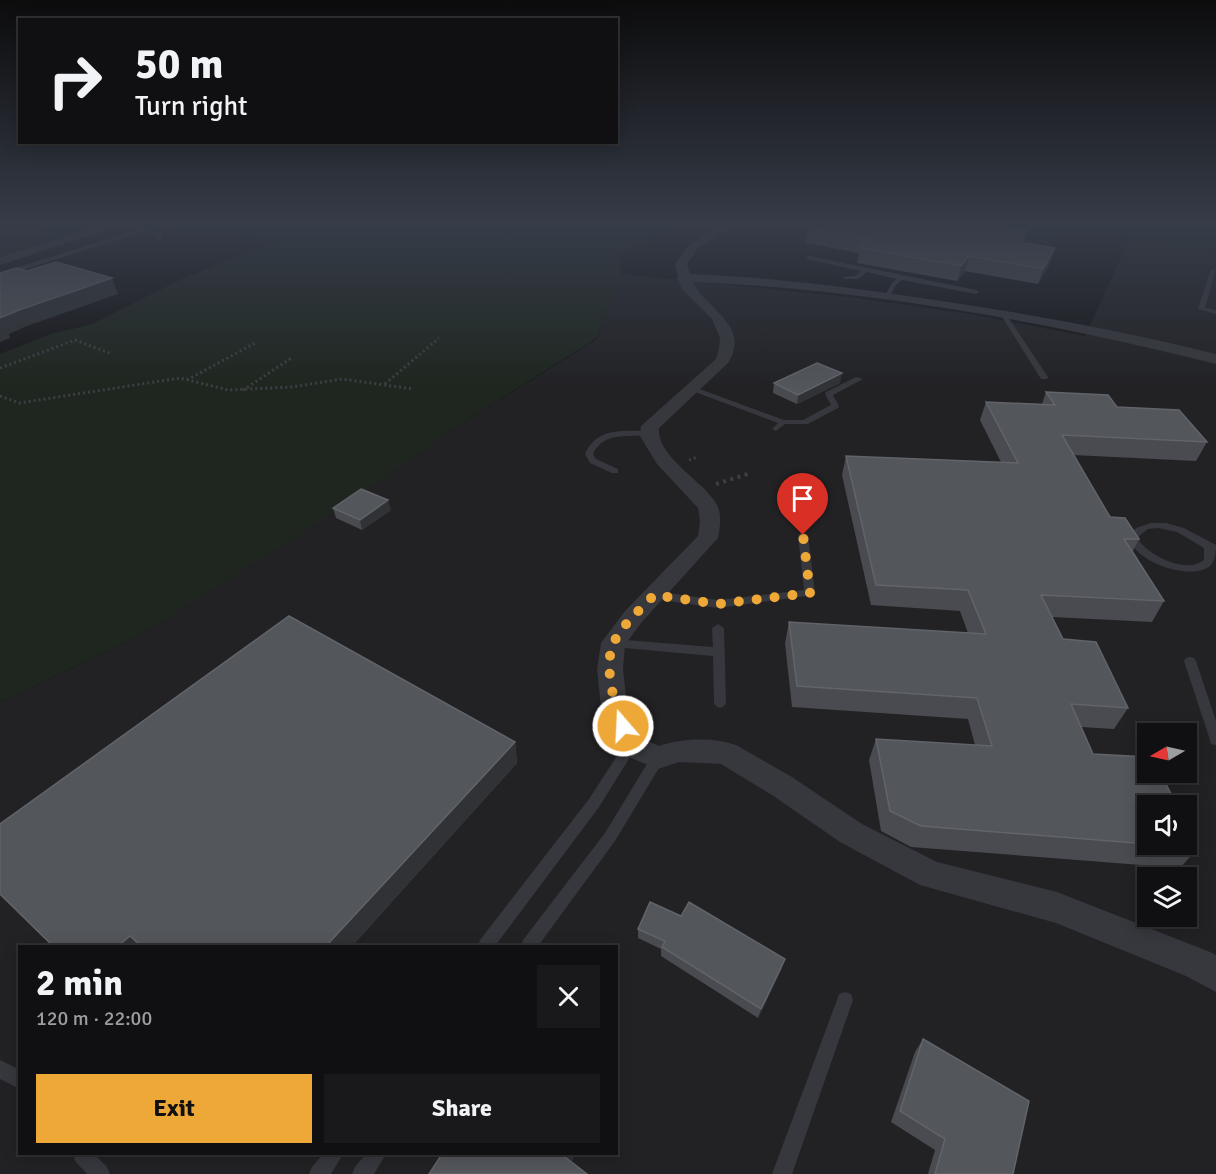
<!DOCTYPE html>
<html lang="en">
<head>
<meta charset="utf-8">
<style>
  :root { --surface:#101012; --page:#19191b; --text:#f1f3f6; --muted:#9c9d9f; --line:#303032; --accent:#eea838 }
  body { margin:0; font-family:Signika,sans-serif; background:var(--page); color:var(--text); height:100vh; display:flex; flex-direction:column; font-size:22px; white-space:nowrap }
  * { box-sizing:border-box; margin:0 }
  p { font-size:20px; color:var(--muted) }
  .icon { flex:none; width:33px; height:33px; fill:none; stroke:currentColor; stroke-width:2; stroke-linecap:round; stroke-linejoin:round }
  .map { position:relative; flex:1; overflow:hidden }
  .drawer { position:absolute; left:18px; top:945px; width:600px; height:210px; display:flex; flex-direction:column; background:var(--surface); border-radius:0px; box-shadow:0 3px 15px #0003,0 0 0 2px var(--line) }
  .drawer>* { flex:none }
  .top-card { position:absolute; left:18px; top:18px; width:600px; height:126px; border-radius:0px; box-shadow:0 3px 15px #0003,0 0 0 2px var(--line); background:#101012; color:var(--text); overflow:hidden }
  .needle { width:39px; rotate:261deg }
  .tools { position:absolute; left:1137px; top:723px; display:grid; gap:12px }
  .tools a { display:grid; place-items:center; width:60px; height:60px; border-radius:0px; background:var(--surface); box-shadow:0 3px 15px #0003,0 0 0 2px var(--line); font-size:30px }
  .pin { position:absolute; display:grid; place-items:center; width:51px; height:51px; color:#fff; margin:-62px -26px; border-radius:50% 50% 50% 0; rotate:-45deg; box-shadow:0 0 6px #0007 }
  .pin .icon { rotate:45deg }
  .me { position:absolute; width:66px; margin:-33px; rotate:341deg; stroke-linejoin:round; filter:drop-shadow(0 0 4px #0008) }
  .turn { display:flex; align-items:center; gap:21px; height:126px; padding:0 18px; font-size:27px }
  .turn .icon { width:78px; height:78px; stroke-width:2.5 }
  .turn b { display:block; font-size:42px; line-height:51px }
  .round { display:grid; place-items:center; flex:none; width:63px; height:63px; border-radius:0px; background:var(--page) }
  .head { display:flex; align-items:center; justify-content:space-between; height:102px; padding:0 18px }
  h1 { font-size:36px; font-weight:700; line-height:45px }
  .action { display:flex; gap:12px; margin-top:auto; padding:12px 18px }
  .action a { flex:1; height:69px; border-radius:0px; background:var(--accent); color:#111; font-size:24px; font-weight:700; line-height:69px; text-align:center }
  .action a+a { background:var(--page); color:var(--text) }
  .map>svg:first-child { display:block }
</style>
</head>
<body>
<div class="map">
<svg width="1216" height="1174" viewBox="0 0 1216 1174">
  <rect width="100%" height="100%" fill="#161618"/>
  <g fill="#222225" fill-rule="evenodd">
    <polygon points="0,224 116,224 0,260"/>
    <path d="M1130 238 1216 252V1174H0V702L132 640 464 422 597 339 621 274 840 296 965 313 1085 336ZM1148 734H1186V772H1148ZM1148 806H1186V844H1148ZM1148 878H1186V916H1148ZM20 946H616V1154H20Z"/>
  </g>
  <g fill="#1e261f">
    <polygon points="50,224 77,224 76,229 82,232 11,256 12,251 26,240 51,228"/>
    <polygon points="677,224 619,254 621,274 597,338 464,422 315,525 132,640 0,702 0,354 54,333 90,325 184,278 277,241 135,225"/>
    <polygon points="925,224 1216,224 1216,254 1063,229 1052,246"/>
  </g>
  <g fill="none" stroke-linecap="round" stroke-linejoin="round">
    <polyline stroke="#3d3f44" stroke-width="2" stroke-dasharray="1.5 2" stroke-linecap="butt" points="0,236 14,226 29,224"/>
    <g stroke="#3d3f44" stroke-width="3" stroke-dasharray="2 3" stroke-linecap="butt">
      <polyline points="0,368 75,340 112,354"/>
      <polyline points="187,380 255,343"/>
      <polyline points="385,384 439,338"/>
      <polyline points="243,390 293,357"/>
      <polyline points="0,396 19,403 180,378 228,390 292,387 342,379 413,389"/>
      <polyline points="689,460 697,457"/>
    </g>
    <polyline stroke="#3d3f44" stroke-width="4" stroke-dasharray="3 4.5" stroke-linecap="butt" points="716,484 751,473"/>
    <g fill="#37383d" fill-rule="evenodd">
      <polygon points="85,224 91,224 102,230 97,231"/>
      <polygon points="140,229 151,230 162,235 162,239 157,240 157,237 148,233 140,233 0,277 0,273"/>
      <polygon points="809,256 976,290 979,292 976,294 902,280 896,285 889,298 887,299 884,297 892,283 897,279 867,272 858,279 844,279 844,277 855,276 861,271 807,259 806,258"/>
      <polygon points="1216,268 1205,308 1216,310 1216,314 1198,309 1211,270"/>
      <polygon points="1002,314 1006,314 1048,377 1047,379 1041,379 1001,315"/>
      <polygon points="856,377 863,379 833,395 839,406 838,408 808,424 785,424 776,431 772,429 778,423 687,389 694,387 784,420 803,420 831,405 825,394 826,392"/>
      <path d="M649 431 653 433 652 435C631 438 604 430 593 454L596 459 618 469V473H612L590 463 585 454C597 427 623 431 649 431Z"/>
      <path d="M1151 523H1166L1184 528 1216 545C1216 551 1216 560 1210 566 1191 582 1131 561 1129 536L1136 528ZM1158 528 1177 532 1204 548V560C1187 574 1152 557 1140 542L1139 536 1148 529Z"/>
      <polygon points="803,532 808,535 815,593 814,595 718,608 654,599 649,595 654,591 718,600 804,590 798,535"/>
      <polygon points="718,624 724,628 726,703 724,706 720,708 716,706 714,703 713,656 613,647 609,646 607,643 609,640 613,639 713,647 712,628"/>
      <polygon points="1190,657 1194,658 1196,661 1216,721 1216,745 1211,744 1210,740 1184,661 1186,658"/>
      <polygon points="631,741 636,742 637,746 599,807 495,946 478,946 480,940 589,799 626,742"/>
      <polygon points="658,753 663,754 665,758 615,841 538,946 521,946 523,940 605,833 653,754"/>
      <polygon points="845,992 851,994 853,1000 792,1174 772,1174 837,1000 839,994"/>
      <polygon points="0,1060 20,1070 20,1089 0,1079"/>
      <polygon points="73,1154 94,1154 107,1167 110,1174 87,1174 75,1161"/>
      <polygon points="323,1154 343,1154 331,1174 309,1174 312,1167"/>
      <polygon points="366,1154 386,1154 374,1174 352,1174 355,1167"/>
    </g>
    <g fill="#37383d" fill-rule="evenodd">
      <polygon points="107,224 124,224 0,265 0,257"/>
      <path d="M725 224H738L698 248 687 264 690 274C768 277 845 287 921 298 1020 312 1119 330 1216 354V364C1048 322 867 289 693 282 705 309 752 325 728 363L659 428C656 457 704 481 717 505 722 515 720 528 718 538L641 623 625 645 623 669 627 706 641 738 659 746C682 738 712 737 736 745L792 777 862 824 937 862 1057 892 1210 952 1216 955V992L1186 976 1056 923 920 885 840 842 772 795 721 764 679 762 658 769 621 754 601 706 597 669 601 643 625 611 698 536 700 521 698 508 657 464 640 436 641 426 716 359 719 349 720 338 712 319 683 290 677 278 678 276 675 264 690 244Z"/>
    </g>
  </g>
  <g fill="#494b50">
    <polygon points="807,229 1024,243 1050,263 1038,284 965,271 957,281 857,263 859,253 805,243"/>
    <polygon points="774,383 840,383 797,404 773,393"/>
    <polygon points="1046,392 1117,407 1207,442 1196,461 1073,455 1110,517 1139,539 1133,551 1164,601 1152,622 1052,617 1063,639 1128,708 1114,729 1081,727 1093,754 1148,806 1148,844 1186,844 1198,848 1180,868 911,847 881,831 869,760 876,739 975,745 968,719 792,707 785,643 789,622 968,633 960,611 871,605 842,475 846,456 1001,462 980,420 986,402 1042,404"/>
    <polygon points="333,508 391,510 362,530 336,518"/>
    <polygon points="515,742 517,763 352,946 52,946 0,895 0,824"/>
    <polygon points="638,929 782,968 758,1018 661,956 661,949 638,938"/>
    <polygon points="923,1039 1013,1174 928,1174 935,1150 891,1122 915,1052"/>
  </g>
  <g fill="#303235">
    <polygon points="1028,230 1024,244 1020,242"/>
    <polygon points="1055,248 1050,263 1038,284 1043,269"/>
    <polygon points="969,256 965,271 957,281 961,266"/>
    <polygon points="112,278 118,294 27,326 9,334 10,338 0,342 0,318 19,310"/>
    <polygon points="842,373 840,383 797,404 798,395"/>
    <polygon points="388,500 391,510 362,530 360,520"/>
    <polygon points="515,742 517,763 352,946 326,946"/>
    <polygon points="130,936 138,946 118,946"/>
    <polygon points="785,959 782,968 758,1018 761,1009"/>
    <polygon points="567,1154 576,1154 566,1172 565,1157"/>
  </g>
  <g fill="#53565b" stroke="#61646a" stroke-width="1.5">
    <polygon points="812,224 992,224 1028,230 1020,242 1055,248 1043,269 969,256 961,266 860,248 869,240 807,229"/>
    <polygon points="56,262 112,278 19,310 0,318 0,273 16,268 27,271"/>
    <polygon points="817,363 842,373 798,395 774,383"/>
    <polygon points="1046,392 1108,395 1117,407 1179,410 1207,442 1062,435 1110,517 1125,518 1139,539 1124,539 1164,601 1041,595 1063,639 1096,642 1128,708 1071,704 1093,754 1148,757 1148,772 1160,772 1177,806 1148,806 1148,844 921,826 890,811 876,739 992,746 977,698 797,686 789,622 986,634 968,590 876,585 846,456 1018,463 986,402 1055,405"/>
    <polygon points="361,489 388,500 360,520 333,508"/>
    <polygon points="289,616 515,742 326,946 142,946 130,936 118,946 53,946 0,894 0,824"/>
    <polygon points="1186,825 1198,848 1158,844 1186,844"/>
    <polygon points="650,902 681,916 689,902 785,959 761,1009 662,947 665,941 638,929"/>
    <polygon points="923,1039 1029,1101 1013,1174 935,1174 945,1139 900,1111"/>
    <polygon points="442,1154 567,1154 565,1157 587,1174 429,1174"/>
  </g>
  <linearGradient id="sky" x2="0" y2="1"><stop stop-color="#0c0c0d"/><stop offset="0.58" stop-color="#363c48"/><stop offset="1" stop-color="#363c48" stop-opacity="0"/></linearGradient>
  <rect width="1216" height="389" fill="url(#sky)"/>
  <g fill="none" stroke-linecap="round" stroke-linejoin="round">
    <path stroke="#eea838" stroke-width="10" stroke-dasharray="0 18" d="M623 726C614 705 603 664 614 642 623 624 641 609 654 595L718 604 810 593 803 535"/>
  </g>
</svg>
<div class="tools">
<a><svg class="needle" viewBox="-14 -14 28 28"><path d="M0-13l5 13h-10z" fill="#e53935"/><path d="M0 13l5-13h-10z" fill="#9c9d9f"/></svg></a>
<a><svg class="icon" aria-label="sound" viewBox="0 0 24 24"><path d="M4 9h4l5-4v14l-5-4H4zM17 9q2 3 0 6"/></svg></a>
<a><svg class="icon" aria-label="layers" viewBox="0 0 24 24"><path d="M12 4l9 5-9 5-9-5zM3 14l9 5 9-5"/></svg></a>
</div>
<div class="pin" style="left:803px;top:535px;background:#d93025"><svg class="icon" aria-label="arrive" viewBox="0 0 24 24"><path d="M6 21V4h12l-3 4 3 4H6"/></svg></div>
<svg class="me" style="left:623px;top:726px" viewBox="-20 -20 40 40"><circle r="17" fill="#eea838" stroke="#fff" stroke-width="3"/><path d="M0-11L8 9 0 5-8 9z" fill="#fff"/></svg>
<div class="top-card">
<div class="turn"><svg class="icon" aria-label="right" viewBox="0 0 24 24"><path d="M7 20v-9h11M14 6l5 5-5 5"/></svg><div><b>50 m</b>Turn right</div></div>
</div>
<section class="drawer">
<div class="head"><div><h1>2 min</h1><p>120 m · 22:00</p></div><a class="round"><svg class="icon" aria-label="close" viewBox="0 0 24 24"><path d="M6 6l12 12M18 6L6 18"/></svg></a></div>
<div class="action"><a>Exit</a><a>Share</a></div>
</section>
</div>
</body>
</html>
